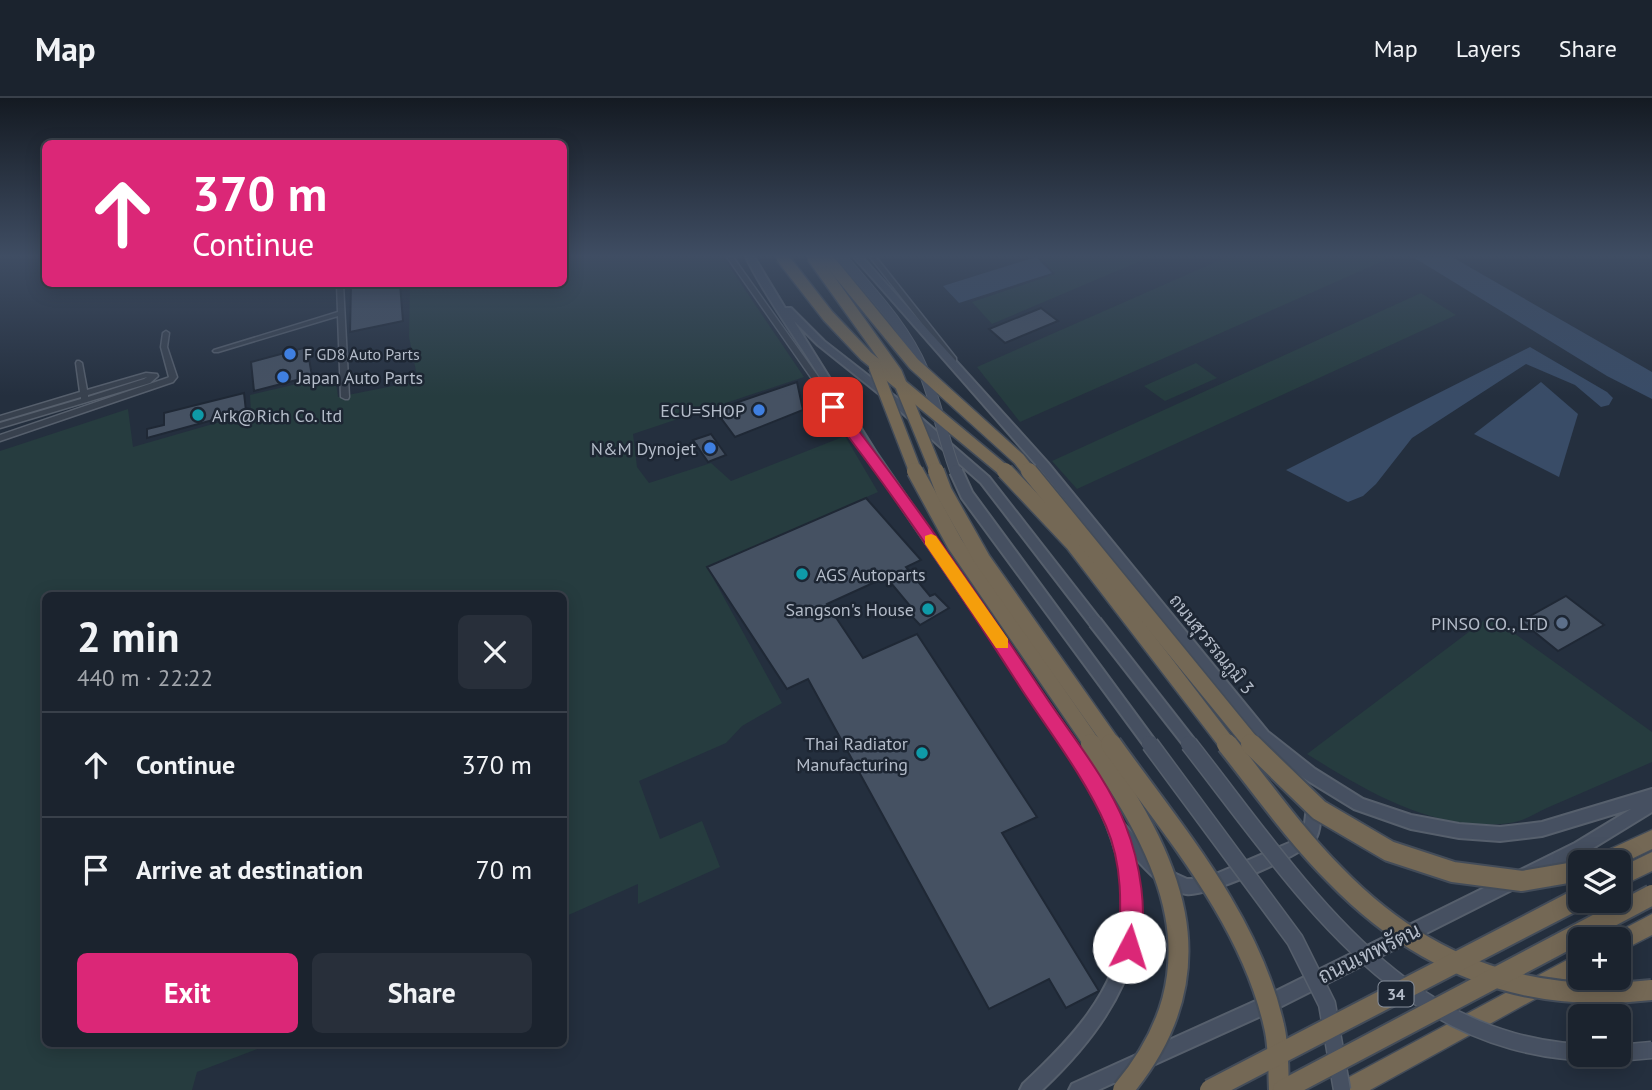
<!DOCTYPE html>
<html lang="en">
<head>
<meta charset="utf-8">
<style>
  :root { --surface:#1b232e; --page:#282f3a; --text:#f1f3f6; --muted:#a0a4aa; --line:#39404a; --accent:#db2777 }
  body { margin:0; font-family:"PT Sans",Sarabun,sans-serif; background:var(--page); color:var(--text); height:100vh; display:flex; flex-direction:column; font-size:26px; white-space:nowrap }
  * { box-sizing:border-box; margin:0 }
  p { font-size:23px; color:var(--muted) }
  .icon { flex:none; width:38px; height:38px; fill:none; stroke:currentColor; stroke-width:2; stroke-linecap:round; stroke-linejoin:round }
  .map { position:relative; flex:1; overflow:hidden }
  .details { position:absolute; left:42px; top:494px; width:525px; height:455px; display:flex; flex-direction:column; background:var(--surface); border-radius:10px; box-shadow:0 4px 18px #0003,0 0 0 2px var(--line) }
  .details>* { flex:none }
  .top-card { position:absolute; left:42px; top:42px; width:525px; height:147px; border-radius:10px; box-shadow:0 4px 18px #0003,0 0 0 2px var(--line); background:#db2777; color:#fff; overflow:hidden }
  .controls { position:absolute; left:1568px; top:752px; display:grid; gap:14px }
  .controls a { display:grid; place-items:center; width:63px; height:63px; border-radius:10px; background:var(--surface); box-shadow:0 4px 18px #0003,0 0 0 2px var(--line); font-size:35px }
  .pin { position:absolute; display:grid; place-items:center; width:60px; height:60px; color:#fff; margin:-30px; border-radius:14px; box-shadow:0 4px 10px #0006 }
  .me { position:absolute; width:77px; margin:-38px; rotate:5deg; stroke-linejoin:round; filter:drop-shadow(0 0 5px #0008) }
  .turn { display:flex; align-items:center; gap:24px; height:147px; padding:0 35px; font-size:32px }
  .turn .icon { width:91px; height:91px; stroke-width:2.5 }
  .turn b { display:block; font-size:49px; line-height:60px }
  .round { display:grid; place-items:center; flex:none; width:74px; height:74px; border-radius:10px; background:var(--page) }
  .headline { display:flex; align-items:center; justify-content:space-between; height:119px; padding:0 35px }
  h1 { font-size:42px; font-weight:800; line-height:52px }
  .action { display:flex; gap:14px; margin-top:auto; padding:14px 35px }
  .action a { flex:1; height:80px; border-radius:10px; background:var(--accent); color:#fff; font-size:28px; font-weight:800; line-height:80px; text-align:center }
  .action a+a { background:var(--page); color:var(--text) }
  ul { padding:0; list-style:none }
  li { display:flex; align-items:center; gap:21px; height:105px; padding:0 35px; border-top:2px solid var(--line) }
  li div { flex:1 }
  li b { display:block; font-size:26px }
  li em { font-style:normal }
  header { display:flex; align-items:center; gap:42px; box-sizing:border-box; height:98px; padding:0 35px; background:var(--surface); border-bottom:2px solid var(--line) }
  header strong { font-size:33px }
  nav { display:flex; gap:38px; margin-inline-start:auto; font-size:24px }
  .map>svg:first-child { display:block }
</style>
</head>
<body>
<header>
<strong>Map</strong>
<nav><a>Map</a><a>Layers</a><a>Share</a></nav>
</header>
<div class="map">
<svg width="1652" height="992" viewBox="0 0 1652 992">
  <rect width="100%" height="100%" fill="#242f3e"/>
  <g fill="#263c3f">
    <polygon points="564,159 723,159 804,279 633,336 637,369 649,385 711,365 731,383 845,338 878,394 707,469 782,605 742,628 726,645 639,683 660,741 702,723 720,769 638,806 638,786 564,819 564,497 46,497 46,945 273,945 197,974 192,992 0,992 0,353 128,311 133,349 251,315 250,297 335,277 338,299 418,283 409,239 410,186 564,186"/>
    <polygon points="1040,159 1150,159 992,226 972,204 1055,176"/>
    <polygon points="1227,159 1392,159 1020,324 977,269"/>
    <polygon points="1421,195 1456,217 1077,391 1052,363"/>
    <polygon points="1196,265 1217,280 1165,303 1144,288"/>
    <path d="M1490 518 1652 634V664C1618 679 1584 694 1549 709 1537 714 1523 724 1510 725 1435 735 1368 694 1307 656Z"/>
  </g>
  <g fill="#394c67">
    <polygon points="1036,159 1052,175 959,205 943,188"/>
    <polygon points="1413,159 1452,159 1652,274 1652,301 1607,278"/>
    <polygon points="1530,249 1607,294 1613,300 1609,307 1601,309 1575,287 1526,266 1412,340 1376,386 1363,398 1348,404 1286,372"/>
    <polygon points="1541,284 1578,316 1559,379 1474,336"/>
  </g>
  <g fill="#455162" stroke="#1f2835" stroke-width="2">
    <polygon points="351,186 400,186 403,223 350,234"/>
    <polygon points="1041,210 1058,223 1005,245 989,231"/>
    <polygon points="307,249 312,278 254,293 251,264"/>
    <polygon points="797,284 803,312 735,339 715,312"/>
    <polygon points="244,295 246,313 147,340 147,331 164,327 164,315"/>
    <polygon points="711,336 726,357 708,364 693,342"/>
    <polygon points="866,400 921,462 906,469 930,498 935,496 949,510 920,527 906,512 911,509 886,479 827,506 863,560 917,536 1037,719 1002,735 1099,893 1066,910 1049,881 989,911 808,581 787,591 707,469"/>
    <polygon points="1566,498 1604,527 1558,553 1521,523"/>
  </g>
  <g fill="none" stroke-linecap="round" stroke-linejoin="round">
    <g stroke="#565f6c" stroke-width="3">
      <g id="street">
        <polygon points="727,159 733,159 864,343 865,345 864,347 858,347"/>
        <polygon points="870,159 876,159 956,260 956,264 952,264"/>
        <polygon points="337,186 343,186 349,299 348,301 345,301 341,299 338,218 218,254 214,254 213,253 214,252 338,214"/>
        <polygon points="166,233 169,235 167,249 177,279 173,284 0,343 0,337 167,280 169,279 161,249 163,235"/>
        <path d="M77 263H79L82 265 87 292 146 275 157 276 158 278 150 285 0 330V325L81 301V299L0 323V318L80 294 76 265ZM147 279 144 281 88 299V297Z"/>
      </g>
    </g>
    <g stroke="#565f6c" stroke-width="4">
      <g id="secondary">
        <path d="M746 159H754L785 210H791L824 243 906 307 989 379 1099 520 1101 524 1099 528H1091L981 385 898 311 818 247 794 223 877 356 1081 652 1098 678 1120 725 1124 726 1165 771 1187 781H1204L1289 745 1304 733 1308 701 1313 699 1318 701C1322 711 1321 735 1314 743 1300 758 1207 799 1186 796 1164 793 1145 771 1131 755 1160 852 1110 928 1042 992H1020L1023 986C1069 943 1116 895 1124 829 1128 791 1117 751 1102 716 1079 663 1041 616 1009 568 964 499 915 431 870 362 852 334 836 304 818 276 794 237 766 200 746 159Z"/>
        <polygon points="854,159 862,159 1048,365 1268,634 1315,671 1363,701 1411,717 1459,726 1500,729 1542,724 1652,691 1652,714 1585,755 1272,913 1098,992 1069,992 1072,986 1260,901 1575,745 1631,711 1542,738 1500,743 1459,740 1411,731 1354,711 1305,681 1258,642 1040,371"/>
      </g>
    </g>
    <g stroke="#434c59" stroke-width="3">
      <g id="highway">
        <polygon points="1652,732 1652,751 1619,767 1619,765 1592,765 1595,758"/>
        <polygon points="1652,754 1652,773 1619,789 1619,770"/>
        <polygon points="1652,816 1652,837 1619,854 1619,842 1610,842 1612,837"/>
        <polygon points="1580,855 1580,876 1370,992 1337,992 1340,984"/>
      </g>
    </g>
    <use href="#street" fill="#38414e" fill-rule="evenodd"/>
    <use href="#secondary" fill="#465061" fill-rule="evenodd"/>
    <use href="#highway" fill="#746855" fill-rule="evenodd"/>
    <g stroke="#565f6c" stroke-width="12" stroke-linecap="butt">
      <path id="secondary-bridge-far2" d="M841 159C871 194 905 229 923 272 937 305 943 341 956 375"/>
    </g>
    <g stroke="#565f6c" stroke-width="16" stroke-linecap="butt">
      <g id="secondary-bridge-far1">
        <polyline points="956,373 967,397 1151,647"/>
        <polyline points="1095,524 1191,647"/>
      </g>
    </g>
    <g stroke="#565f6c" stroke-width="19" stroke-linecap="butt">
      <g id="secondary-bridge">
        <polyline points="1150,646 1295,842 1327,906 1342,992"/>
        <path d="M1189 646C1315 807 1418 980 1652 952"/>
      </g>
    </g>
    <g stroke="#434c59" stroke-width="15" stroke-linecap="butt">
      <g id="highway-bridge-far2">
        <polyline points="782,159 828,218 866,258 1007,375"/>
        <polyline points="813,159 896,275 937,375"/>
        <polyline points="826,159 914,266 1019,361 1030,375"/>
        <polyline points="875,269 916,375"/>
      </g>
    </g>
    <g stroke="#434c59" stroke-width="19" stroke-linecap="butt">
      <g id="highway-bridge-far1">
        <polyline points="915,373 955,446 1093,647"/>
        <polyline points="936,373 944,394 982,461 1113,647"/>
        <polyline points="1005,373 1073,445 1228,647"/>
        <polyline points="1029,373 1253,647"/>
      </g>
    </g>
    <g stroke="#434c59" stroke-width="24" stroke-linecap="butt">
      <g id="highway-bridge">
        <path d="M1091 646C1170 759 1225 870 1123 992"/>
        <path d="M1111 646C1173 733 1250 821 1274 928 1279 948 1278 971 1279 992"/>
        <path d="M1227 646C1262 690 1295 737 1335 777 1422 867 1528 907 1652 892"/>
        <polyline points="1251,646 1319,712 1389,753 1453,774 1522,783 1580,773"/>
        <polyline points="1210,992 1580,800"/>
        <polyline points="1283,992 1652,797"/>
      </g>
    </g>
    <use href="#secondary-bridge-far2" stroke="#465061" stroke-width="10"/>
    <use href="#secondary-bridge-far1" stroke="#465061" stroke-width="12"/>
    <use href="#secondary-bridge" stroke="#465061" stroke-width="16"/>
    <use href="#highway-bridge-far2" stroke="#746855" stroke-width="12"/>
    <use href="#highway-bridge-far1" stroke="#746855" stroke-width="16"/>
    <use href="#highway-bridge" stroke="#746855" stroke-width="20"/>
  </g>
  <linearGradient id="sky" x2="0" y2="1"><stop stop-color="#141a22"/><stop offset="0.53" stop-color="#3f4d63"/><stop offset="1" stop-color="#3f4d63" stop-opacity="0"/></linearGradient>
  <rect width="1652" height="298" fill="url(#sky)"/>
  <path fill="#db2777" stroke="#8e194d" stroke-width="2" d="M833 304 838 306C911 399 978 497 1044 596 1071 637 1107 680 1125 726 1139 761 1151 820 1136 856L1129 859 1122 856 1119 849C1121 808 1123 767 1106 728 1085 680 1051 636 1022 592 961 497 898 402 828 312L826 309Z"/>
  <polygon fill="#f59e0b" points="931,436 936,438 1008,541 1008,550 996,550 925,446 925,438"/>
  <g fill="#3f7fe0" stroke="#1d2633" stroke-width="2.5">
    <circle cx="290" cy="256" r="7"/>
    <circle cx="283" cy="279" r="7"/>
    <circle cx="759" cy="312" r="7"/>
    <circle cx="710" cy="350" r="7"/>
  </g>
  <g fill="#0f9aa8" stroke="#1d2633" stroke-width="2.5">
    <circle cx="198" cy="317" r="7"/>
    <circle cx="802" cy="476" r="7"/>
    <circle cx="928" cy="511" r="7"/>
    <circle cx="922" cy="655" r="7"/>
  </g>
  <circle fill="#5c6f8a" stroke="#1d2633" stroke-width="2.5" cx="1562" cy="525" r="7"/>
  <g text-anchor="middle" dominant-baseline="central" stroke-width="5" stroke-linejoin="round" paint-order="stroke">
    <g font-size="16" fill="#b4bcc9" stroke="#1d2633" text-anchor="start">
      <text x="304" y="256">F GD8 Auto Parts</text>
    </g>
    <rect fill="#1d2633" stroke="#878f9c" stroke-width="2" x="1378.5" y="883.5" width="35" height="25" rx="5"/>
    <g font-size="16" font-weight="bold" fill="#b4bcc9">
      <text x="1396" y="896">34</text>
    </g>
    <g font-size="18" fill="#b4bcc9" stroke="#1d2633" text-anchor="end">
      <text x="297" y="279" text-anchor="start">Japan Auto Parts</text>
      <text x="745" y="312">ECU=SHOP</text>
      <text x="212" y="317" text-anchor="start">Ark@Rich Co. ltd</text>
      <text x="696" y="350">N&amp;M Dynojet</text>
      <text x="816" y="476" text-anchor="start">AGS Autoparts</text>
      <text x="914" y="511">Sangson's House</text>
      <text x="1548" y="525">PINSO CO., LTD</text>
      <text x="908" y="645">Thai Radiator<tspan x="908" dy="21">Manufacturing</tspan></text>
    </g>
    <g font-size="18" fill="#b4bcc9" stroke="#1d2633">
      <text transform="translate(1212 546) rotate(51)">ถนนสุวรรณภูมิ 3</text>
    </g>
    <g font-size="21" fill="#b4bcc9" stroke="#1d2633">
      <text transform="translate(1369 855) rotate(-26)">ถนนเทพรัตน</text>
    </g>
  </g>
</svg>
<div class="controls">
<a><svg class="icon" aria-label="layers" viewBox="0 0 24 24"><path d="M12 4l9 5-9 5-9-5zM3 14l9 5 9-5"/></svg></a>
<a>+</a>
<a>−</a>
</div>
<div class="pin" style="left:833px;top:309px;background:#d93025"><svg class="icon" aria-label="arrive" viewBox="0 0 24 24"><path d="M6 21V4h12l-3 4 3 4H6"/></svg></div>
<svg class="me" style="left:1129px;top:849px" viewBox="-20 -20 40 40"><circle r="19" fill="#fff"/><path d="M0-13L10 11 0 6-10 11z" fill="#db2777"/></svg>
<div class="top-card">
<div class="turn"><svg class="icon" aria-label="ahead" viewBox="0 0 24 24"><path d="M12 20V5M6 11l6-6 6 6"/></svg><div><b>370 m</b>Continue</div></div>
</div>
<section class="details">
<div class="headline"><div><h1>2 min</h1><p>440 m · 22:22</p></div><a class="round"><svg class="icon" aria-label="close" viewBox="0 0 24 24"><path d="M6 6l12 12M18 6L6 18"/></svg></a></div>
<ul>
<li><svg class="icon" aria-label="ahead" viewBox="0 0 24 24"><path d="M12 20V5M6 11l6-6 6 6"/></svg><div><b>Continue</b></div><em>370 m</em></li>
<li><svg class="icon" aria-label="arrive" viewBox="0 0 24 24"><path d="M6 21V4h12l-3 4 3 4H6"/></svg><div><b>Arrive at destination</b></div><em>70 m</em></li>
</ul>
<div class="action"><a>Exit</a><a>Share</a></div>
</section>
</div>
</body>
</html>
